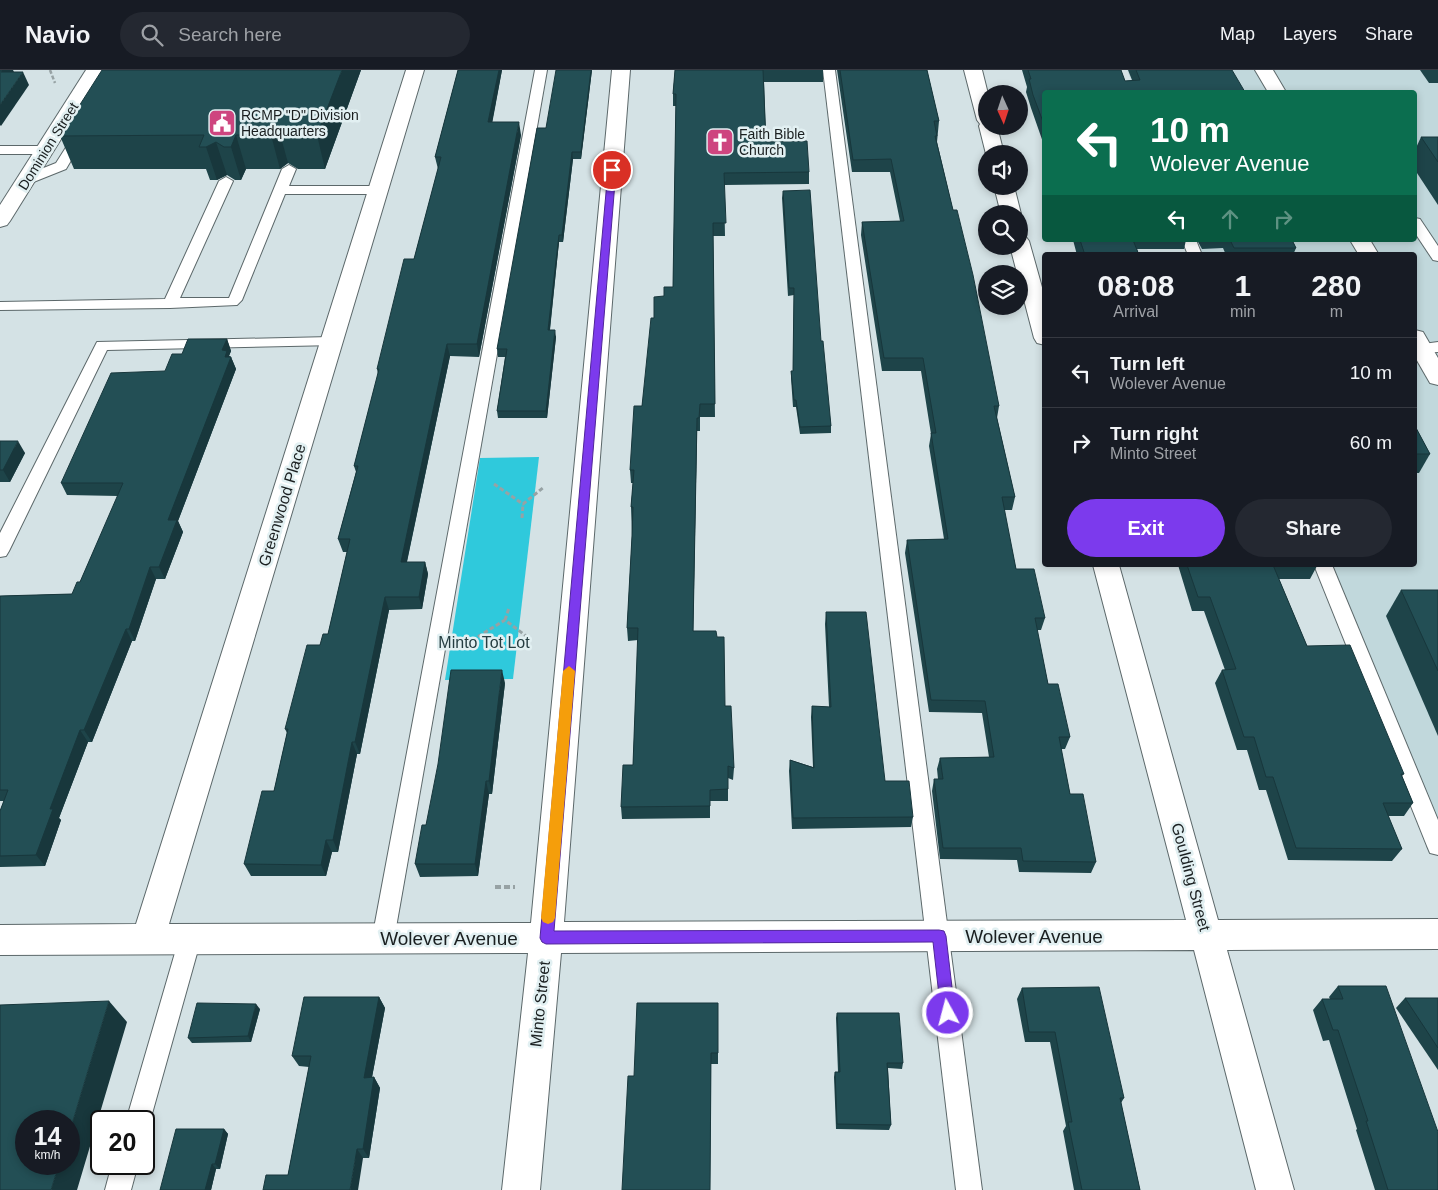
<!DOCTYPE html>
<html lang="en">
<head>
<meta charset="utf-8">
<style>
  :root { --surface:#171b24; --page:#242831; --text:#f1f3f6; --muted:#9ea1a6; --line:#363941; --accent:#7c3aed }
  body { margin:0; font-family:Helvetica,sans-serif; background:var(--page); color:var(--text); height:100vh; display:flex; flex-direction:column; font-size:19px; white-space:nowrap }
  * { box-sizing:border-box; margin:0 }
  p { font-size:16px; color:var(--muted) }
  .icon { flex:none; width:28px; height:28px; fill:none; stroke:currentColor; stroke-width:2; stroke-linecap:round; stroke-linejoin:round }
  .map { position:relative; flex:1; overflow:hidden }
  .details { position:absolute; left:1042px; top:182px; width:375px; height:315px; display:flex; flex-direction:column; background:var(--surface); border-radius:5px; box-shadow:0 2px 8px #0003 }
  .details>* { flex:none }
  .guide { position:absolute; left:1042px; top:20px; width:375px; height:152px; border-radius:5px; box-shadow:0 2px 8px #0003; background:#0b6e4f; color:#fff; overflow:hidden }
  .needle { width:32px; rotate:177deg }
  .fabs { position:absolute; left:978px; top:15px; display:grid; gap:10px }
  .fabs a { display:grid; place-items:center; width:50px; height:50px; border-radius:50%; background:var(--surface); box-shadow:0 2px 8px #0003; font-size:25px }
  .speed { position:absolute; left:15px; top:1040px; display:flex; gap:10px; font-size:25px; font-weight:700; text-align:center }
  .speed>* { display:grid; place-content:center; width:65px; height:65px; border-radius:50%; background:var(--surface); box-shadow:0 2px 8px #0003; line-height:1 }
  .speed small { font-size:12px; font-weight:400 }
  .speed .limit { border:2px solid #111; border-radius:8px; background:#fff; color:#111 }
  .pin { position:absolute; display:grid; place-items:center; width:42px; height:42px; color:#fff; margin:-21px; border:2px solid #fff; border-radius:50%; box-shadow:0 1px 5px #0007 }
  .me { position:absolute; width:55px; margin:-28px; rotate:353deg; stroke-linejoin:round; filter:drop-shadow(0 0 4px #0008) }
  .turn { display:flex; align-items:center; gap:18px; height:105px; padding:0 25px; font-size:22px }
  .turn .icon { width:65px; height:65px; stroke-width:2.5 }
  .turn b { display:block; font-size:35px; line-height:42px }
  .lanes { display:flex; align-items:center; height:48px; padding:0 25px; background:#0003; justify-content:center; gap:25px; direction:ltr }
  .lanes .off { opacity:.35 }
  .eta { display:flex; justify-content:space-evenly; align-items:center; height:85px; text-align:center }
  .eta b { font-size:30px; font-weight:700; line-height:35px }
  .primary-button { display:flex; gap:10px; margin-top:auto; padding:10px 25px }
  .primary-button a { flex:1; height:58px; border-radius:30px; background:var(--accent); color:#fff; font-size:20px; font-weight:700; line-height:58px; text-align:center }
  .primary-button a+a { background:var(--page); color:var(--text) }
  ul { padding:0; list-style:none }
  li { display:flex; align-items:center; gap:15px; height:70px; padding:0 25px; border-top:1px solid var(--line) }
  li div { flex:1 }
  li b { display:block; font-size:19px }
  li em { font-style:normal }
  header { display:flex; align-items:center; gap:30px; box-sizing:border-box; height:70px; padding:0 25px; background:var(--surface); border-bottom:1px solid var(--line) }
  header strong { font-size:24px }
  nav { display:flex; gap:28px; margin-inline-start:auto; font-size:18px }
  .search { width:350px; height:45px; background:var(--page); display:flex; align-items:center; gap:12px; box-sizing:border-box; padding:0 18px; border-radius:28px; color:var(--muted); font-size:19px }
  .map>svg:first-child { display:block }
</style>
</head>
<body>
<header>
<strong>Navio</strong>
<div class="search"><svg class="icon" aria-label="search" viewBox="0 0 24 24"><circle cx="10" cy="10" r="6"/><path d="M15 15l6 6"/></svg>Search here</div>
<nav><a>Map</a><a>Layers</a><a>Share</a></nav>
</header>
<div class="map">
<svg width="1438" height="1120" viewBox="0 0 1438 1120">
  <rect width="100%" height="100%" fill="#d4e2e5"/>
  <polygon fill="#c1d8dc" points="1127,0 1438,0 1438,756 1330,495 1415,495 1415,185 1203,185 1197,170 1415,170 1415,22 1136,22"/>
  <polygon fill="#2fc9dc" points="539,387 513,609 445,610 480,388"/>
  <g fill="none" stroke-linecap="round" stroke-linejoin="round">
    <g stroke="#5c686a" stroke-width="2">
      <g id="service">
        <polygon points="535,0 547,0 394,869 391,876 383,879 375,876 372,869"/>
        <polygon points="823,0 835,0 982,1120 956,1120"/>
        <polygon points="81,59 87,63 66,99 31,113 21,113 19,110 21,107 56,93 77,60"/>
        <polygon points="0,76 45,76 51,80 45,84 0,84"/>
        <polygon points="289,95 296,99 289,116 378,116 385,120 378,124 285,124 242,230 237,235 170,238 0,240 0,232 165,229 219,111 226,107 233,111 180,228 229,228 282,99"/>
        <polygon points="1415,148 1420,149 1438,176 1438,191 1433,190 1415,163"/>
        <polygon points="1182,170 1196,170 1202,185 1188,185"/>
        <polygon points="331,267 336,269 339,272 336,275 107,280 9,481 6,486 0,487 0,463 97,272"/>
        <polygon points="1438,272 1438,282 1421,283 1415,280 1416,275"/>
        <polygon points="1314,495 1332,495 1438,750 1438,785 1430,783 1427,776"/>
        <polygon points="190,859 198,862 201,869 150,1051 147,1060 144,1061 144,1051 126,1051 179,869 182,862"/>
        <polygon points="112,1094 138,1094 131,1120 105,1120"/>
      </g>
    </g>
    <g stroke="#5c686a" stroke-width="2">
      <g id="minor">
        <polygon points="86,0 104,0 10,151 7,155 0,157 0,135"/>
        <polygon points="406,0 424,0 169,854 531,853 612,0 630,0 564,852 1186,850 1093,495 1119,495 1218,850 1438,849 1438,879 1227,880 1294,1120 1256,1120 1194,880 561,883 540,1120 502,1120 528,883 0,885 0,855 136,854"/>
        <polygon points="964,0 982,0 988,24 986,24 986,56 997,56 1004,84 986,84 979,56 980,54 977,50"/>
        <polygon points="994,116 1014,116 1021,144 1019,147 1019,144 1001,144"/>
        <polygon points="1019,165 1026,167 1029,171 1045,228 1045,275 1037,273 1034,268 1010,176 1019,176"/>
      </g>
    </g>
    <g stroke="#5c686a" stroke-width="2">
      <g id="secondary">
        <polygon points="1255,0 1273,0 1286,22 1268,22"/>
        <polygon points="1350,170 1370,170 1379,185 1359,185"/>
        <polygon points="1415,260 1423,262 1438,288 1438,315 1430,313 1415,287"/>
      </g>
    </g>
    <polyline stroke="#97a2a4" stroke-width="2.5" stroke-dasharray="4 2" stroke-linecap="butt" points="50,0 55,13"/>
    <g stroke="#97a2a4" stroke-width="3" stroke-dasharray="4.5 2.5" stroke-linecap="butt">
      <polyline points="494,414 523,434 544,417"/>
      <polyline points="522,448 523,434"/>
      <polyline points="505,550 509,538"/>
      <polyline points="466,574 505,550 526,566"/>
    </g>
    <polyline stroke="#97a2a4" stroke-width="4" stroke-dasharray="6 3" stroke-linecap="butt" points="495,817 515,817"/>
    <use href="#service" fill="#fff" fill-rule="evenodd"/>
    <use href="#minor" fill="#fff" fill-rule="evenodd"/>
    <use href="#secondary" fill="#fff" fill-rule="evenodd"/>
  </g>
  <g fill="#1e4449">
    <polygon points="361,0 325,99 298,99 288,93 280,99 246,99 241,110 235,110 227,105 217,110 210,110 206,99 74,99 60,66"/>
    <polygon points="458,0 502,0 492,52 521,65 479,287 450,286 407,492 425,492 428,504 422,539 389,540 360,684 357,684 338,782 332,782 326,806 251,806 244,794 274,721 287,663 285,659 320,575 328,564 347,482 343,482 338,469 356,402 354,396 378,304 377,299 414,189 438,99 435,87"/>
    <polygon points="592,0 581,89 573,89 563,172 559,172 550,260 556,267 547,348 498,348 497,341 505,287 498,287 497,279 546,58"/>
    <polygon points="675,0 823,0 823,12 764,12 766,72 809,102 809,114 724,115 725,166 713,166 715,347 700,347 700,361 697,361 693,561 725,636 734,698 733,710 728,708 728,731 710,731 710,748 622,749 621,737 633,695 638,570 628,571 627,558 632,466 631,437 633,413 631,413 630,400 642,336 654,248 664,226 673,217 676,36 673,36 673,24"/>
    <polygon points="837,0 927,0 939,51 937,72 999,336 997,348 1015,427 1012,440 1004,440 1016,499 1045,548 1041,560 1037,560 1048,614 1070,667 1065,679 1061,679 1070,724 1096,792 1091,803 1019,802 1017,790 940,789 932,721 934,709 938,709 937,699 940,688 989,687 982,643 929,642 905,483 907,470 944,469 929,376 931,364 921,301 882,301 861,165 862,152 900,151 890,102 852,102"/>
    <polygon points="1022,0 1121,0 1125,11 1132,10 1128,0 1232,0 1045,22 1045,78 1031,38 1026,22 1027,17"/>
    <polygon points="1420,0 1438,0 1438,13 1429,13"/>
    <polygon points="1421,67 1438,67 1438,135 1415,100 1415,80"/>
    <polygon points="783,121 821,271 831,356 831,363 800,364 796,337 793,337 791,308 791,301 793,301 794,225 788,226 782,128"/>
    <polygon points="1073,170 1186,170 1184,179 1137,179 1139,185 1077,185"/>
    <polygon points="1197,170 1292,170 1296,178 1293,185 1226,185 1223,178 1202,179"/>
    <polygon points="227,269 231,281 229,286 231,287 236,299 178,451 183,462 165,509 156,509 135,571 132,571 92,672 88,672 59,748 61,750 45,796 0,797 0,741 4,731 0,731 0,526 72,524 80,512 118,426 67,425 61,413 182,284"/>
    <polygon points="1415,356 1430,384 1419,403 1415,403"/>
    <polygon points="0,371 25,383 10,412 0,412"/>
    <polygon points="1178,495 1317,495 1317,496 1310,509 1279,509 1307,576 1404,704 1402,706 1413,733 1404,746 1388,746 1402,779 1392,791 1288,790 1266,720 1259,720 1247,680 1237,680 1215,613 1222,600 1225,600 1204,541 1192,541"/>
    <polygon points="1401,520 1438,520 1438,666 1386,546"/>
    <polygon points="826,542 885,711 913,747 911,757 792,759 789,701 790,690 813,697 811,647 812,636 829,637 825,554"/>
    <polygon points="505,613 492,724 489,724 478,806 420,807 415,794 426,755"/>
    <polygon points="1338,916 1438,1120 1375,1120 1356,1060 1357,1059 1329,970 1323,971 1313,940 1322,929 1330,929 1329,927"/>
    <polygon points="1022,918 1124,1028 1121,1033 1140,1120 1074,1120 1063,1061 1066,1056 1050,972 1025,972 1017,929"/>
    <polygon points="379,927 385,938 372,1007 374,1007 380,1018 369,1088 363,1088 288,1105 309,997 299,996 292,986"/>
    <polygon points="1405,928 1438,928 1438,1000 1396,938"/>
    <polygon points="718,933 718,994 711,994 710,1120 634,1006"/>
    <polygon points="260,939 251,972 192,973 188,968"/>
    <polygon points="837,943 903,993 902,999 888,998 891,1055 889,1060 836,1059 834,1007 835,1002 838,1002 836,948"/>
    <polygon points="224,1059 228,1064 220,1099 216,1099 211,1120 160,1120"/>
  </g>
  <g fill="#18373c">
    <polygon points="2,0 13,0 15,4 1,2"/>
    <polygon points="342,0 361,0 325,99 317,65"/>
    <polygon points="499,0 502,0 490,65 488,52"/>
    <polygon points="591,0 592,0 581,89 581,82"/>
    <polygon points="23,2 29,15 1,56 0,55 0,35"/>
    <polygon points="519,52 521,65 479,287 477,274"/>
    <polygon points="279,60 288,93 280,99 271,65"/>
    <polygon points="236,65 246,99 241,110 231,77"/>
    <polygon points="216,72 227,105 217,110 206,77"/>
    <polygon points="572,82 573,89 563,172 562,165"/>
    <polygon points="559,165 559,172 549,267 548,260"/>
    <polygon points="555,260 556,267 547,348 546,341"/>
    <polygon points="227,269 231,281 229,286 231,287 236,299 178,451 183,462 165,509 159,497 168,450 222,280"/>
    <polygon points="447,274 450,286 404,505 401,492"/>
    <polygon points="697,348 697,361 693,573 693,561"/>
    <polygon points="18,371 25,383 10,412 3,400"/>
    <polygon points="425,492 428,504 422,539 419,527"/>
    <polygon points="150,497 156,509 135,571 129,559"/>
    <polygon points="385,527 389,540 360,684 355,672"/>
    <polygon points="126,559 132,571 92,672 84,660"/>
    <polygon points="502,600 505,613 492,724 489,711"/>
    <polygon points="80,660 88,672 59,748 61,750 45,796 36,785 50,739"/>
    <polygon points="352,672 357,684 338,782 333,770"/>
    <polygon points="486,711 489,724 478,806 475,794"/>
    <polygon points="326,770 332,782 326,806 321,795"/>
    <polygon points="379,927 385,938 370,1018 364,1008"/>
    <polygon points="109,931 127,952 77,1120 51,1120 59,1094 69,1094 69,1064"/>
    <polygon points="256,934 260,939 251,972 248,966"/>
    <polygon points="374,1007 380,1018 369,1088 363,1079"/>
    <polygon points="224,1059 228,1064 220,1099 215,1094"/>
    <polygon points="357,1079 363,1088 358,1120 350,1120"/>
    <polygon points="212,1094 216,1099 211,1120 205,1120"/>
  </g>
  <g fill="#234f55" stroke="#18373c">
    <polygon points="0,0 2,0 1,2 23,2 0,35"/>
    <polygon points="102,0 342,0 317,65 289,65 279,60 271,65 236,65 231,77 224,77 216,72 206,77 199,77 204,65 60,66"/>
    <polygon points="458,0 499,0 488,52 519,52 477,274 447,274 401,492 425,492 419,527 385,527 355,672 352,672 333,770 326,770 321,795 244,794 262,721 274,721 288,659 285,659 307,575 320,575 323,564 328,564 350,469 338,469 358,396 354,396 379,299 377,299 404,189 414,189 441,87 435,87"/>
    <polygon points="556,0 591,0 581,82 572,82 562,165 559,165 548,260 555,260 546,341 497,341 507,279 497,279 537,58 546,58"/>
    <polygon points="675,0 763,0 766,72 807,71 809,102 724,103 726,153 713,153 715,334 700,334 699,348 697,348 693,561 716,561 717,567 724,567 725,636 731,636 734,698 728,696 728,719 710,720 710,736 621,737 623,695 633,695 638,558 627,558 632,466 633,437 631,437 634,400 630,400 634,336 642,336 651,248 654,248 654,227 664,226 664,217 673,217 676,24 673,24"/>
    <polygon points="840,0 927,0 939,51 934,51 937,66 935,66 953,140 957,140 973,205 999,336 994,336 1015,427 1002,427 1016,499 1034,499 1045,548 1035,548 1048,614 1058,614 1070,667 1059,667 1070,724 1083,724 1096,792 1023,791 1021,778 943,778 934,709 943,709 940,688 994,687 985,631 931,630 907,470 948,469 931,363 936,363 923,288 884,288 862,152 904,151 891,89 853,90"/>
    <polygon points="1028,0 1121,0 1125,11 1140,10 1136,0 1232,0 1245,22 1045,22 1045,57 1033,25 1029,9 1031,9"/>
    <polygon points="1421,67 1438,67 1438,92"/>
    <polygon points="810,120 821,271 823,271 831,356 800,357 796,330 794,330 791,301 793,301 794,218 789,218 783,121"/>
    <polygon points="1080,170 1133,170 1139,185 1085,185"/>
    <polygon points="1230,170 1292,170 1296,178 1234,178"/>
    <polygon points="188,269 227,269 222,280 227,281 225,287 231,287 168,450 177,450 159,497 150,497 129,559 126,559 84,660 80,660 50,739 53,739 36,785 0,786 0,741 8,720 0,720 0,526 72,524 77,512 80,512 123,413 61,413 111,303 165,301 172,284 182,284"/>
    <polygon points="1415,356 1430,384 1415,384"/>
    <polygon points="0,371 18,371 3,400 0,400"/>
    <polygon points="1187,495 1317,495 1317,496 1273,495 1307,576 1350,575 1404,704 1401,704 1413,733 1383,733 1402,779 1296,778 1273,707 1266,707 1254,667 1244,667 1222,600 1236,599 1210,527 1198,527"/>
    <polygon points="1401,520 1438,520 1438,601"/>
    <polygon points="826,542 866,542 885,711 909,711 913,747 793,748 790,690 814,698 812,636 831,637"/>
    <polygon points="451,600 502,600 489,711 486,711 475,794 415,794 422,755 426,755 438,694"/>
    <polygon points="1338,916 1386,916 1438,1062 1438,1120 1388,1120 1366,1051 1368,1051 1338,960 1333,960 1322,929 1343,929"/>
    <polygon points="1099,917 1124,1028 1120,1028 1140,1120 1082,1120 1068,1052 1072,1052 1055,962 1029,962 1022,918"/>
    <polygon points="304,927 379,927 364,1008 374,1007 363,1079 357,1079 350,1120 263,1120 266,1105 288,1105 311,986 292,986"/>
    <polygon points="1405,928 1438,928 1438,978"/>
    <polygon points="109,931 69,1064 69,1051 26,1051 26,1094 59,1094 51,1120 0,1120 0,935"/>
    <polygon points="197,933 256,934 248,966 188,968"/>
    <polygon points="637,933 718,933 718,983 711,983 710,1120 622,1120 628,1006 634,1006"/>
    <polygon points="837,943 899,943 903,993 887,993 891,1055 837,1054 835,1002 840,1002"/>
    <polygon points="176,1059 224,1059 215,1094 212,1094 205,1120 160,1120"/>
  </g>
  <polygon fill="#7c3aed" stroke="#51269a" points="612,97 616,100 554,861 939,860 944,861 946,866 955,943 953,948 948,950 943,948 941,943 933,872 546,874 542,872 540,868 608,100"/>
  <polygon fill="#f59e0b" points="569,596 575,601 555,848 553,852 548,854 543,852 541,848 563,601"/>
  <defs>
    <g id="civic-square" transform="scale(1.4375)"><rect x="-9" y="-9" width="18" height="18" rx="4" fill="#ce457f" stroke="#e2f0f2"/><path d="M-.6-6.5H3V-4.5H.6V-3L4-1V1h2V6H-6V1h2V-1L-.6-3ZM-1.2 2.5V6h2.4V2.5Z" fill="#fff"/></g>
    <g id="church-square" transform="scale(1.4375)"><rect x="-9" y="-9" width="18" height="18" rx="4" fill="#ce457f" stroke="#e2f0f2"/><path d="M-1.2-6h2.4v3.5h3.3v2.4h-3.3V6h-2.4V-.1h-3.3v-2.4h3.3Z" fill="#fff"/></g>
  </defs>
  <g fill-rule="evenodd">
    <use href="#civic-square" x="222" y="53"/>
    <use href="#church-square" x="720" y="72"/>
  </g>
  <g text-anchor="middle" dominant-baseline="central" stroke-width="5" stroke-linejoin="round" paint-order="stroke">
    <g font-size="14" fill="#1a1f20" stroke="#e2f0f2" text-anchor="start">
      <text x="241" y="45">RCMP "D" Division<tspan x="241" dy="16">Headquarters</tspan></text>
      <text x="739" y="64">Faith Bible<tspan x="739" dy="16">Church</tspan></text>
    </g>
    <g font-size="14" fill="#1a1f20" stroke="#e2f0f2">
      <text transform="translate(48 76) rotate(-58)">Dominion Street</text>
    </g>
    <g font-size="16" fill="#1a1f20" stroke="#e2f0f2">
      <text transform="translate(282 435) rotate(-73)">Greenwood Place</text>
      <text transform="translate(1191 807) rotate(75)">Goulding Street</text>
      <text transform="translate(540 934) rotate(-84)">Minto Street</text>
    </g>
    <g font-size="16" fill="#253d41" stroke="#e2f0f2">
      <text x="484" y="572">Minto Tot Lot</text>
    </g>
    <g font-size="19" fill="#1a1f20" stroke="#e2f0f2">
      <text x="1034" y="866">Wolever Avenue</text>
      <text x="449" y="868">Wolever Avenue</text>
    </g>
  </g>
</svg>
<div class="fabs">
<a><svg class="needle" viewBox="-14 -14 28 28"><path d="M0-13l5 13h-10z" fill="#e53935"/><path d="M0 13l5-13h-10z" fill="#9ea1a6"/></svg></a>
<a><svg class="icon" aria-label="sound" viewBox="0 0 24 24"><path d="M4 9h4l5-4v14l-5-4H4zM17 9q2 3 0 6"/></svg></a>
<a><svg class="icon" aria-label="search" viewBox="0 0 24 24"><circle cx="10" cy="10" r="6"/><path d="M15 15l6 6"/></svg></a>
<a><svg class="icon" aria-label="layers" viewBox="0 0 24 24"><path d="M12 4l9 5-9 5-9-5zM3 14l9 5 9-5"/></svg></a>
</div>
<div class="speed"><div>14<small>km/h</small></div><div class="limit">20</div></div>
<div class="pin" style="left:612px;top:100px;background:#d93025"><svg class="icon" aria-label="arrive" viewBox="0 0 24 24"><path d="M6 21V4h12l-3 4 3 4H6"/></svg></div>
<svg class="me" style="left:948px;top:943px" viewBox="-20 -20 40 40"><circle r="17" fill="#7c3aed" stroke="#fff" stroke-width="3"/><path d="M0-11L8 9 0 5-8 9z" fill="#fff"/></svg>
<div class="guide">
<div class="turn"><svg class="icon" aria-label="left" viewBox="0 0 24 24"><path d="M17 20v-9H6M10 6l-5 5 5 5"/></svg><div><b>10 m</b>Wolever Avenue</div></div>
<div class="lanes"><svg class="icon" aria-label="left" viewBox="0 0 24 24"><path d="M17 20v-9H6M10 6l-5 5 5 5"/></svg><svg class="icon off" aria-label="ahead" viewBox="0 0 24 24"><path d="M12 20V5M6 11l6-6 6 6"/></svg><svg class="icon off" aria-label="right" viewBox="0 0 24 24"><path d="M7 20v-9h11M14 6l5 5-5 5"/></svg></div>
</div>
<section class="details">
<div class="eta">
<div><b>08:08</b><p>Arrival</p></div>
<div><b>1</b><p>min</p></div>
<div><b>280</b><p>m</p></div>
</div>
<ul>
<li><svg class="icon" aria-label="left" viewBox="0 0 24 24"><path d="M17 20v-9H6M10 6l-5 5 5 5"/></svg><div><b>Turn left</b><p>Wolever Avenue</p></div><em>10 m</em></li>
<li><svg class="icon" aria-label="right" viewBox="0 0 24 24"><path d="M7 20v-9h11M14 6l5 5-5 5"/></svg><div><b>Turn right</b><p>Minto Street</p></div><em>60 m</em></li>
</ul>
<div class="primary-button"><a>Exit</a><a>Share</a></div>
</section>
</div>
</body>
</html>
